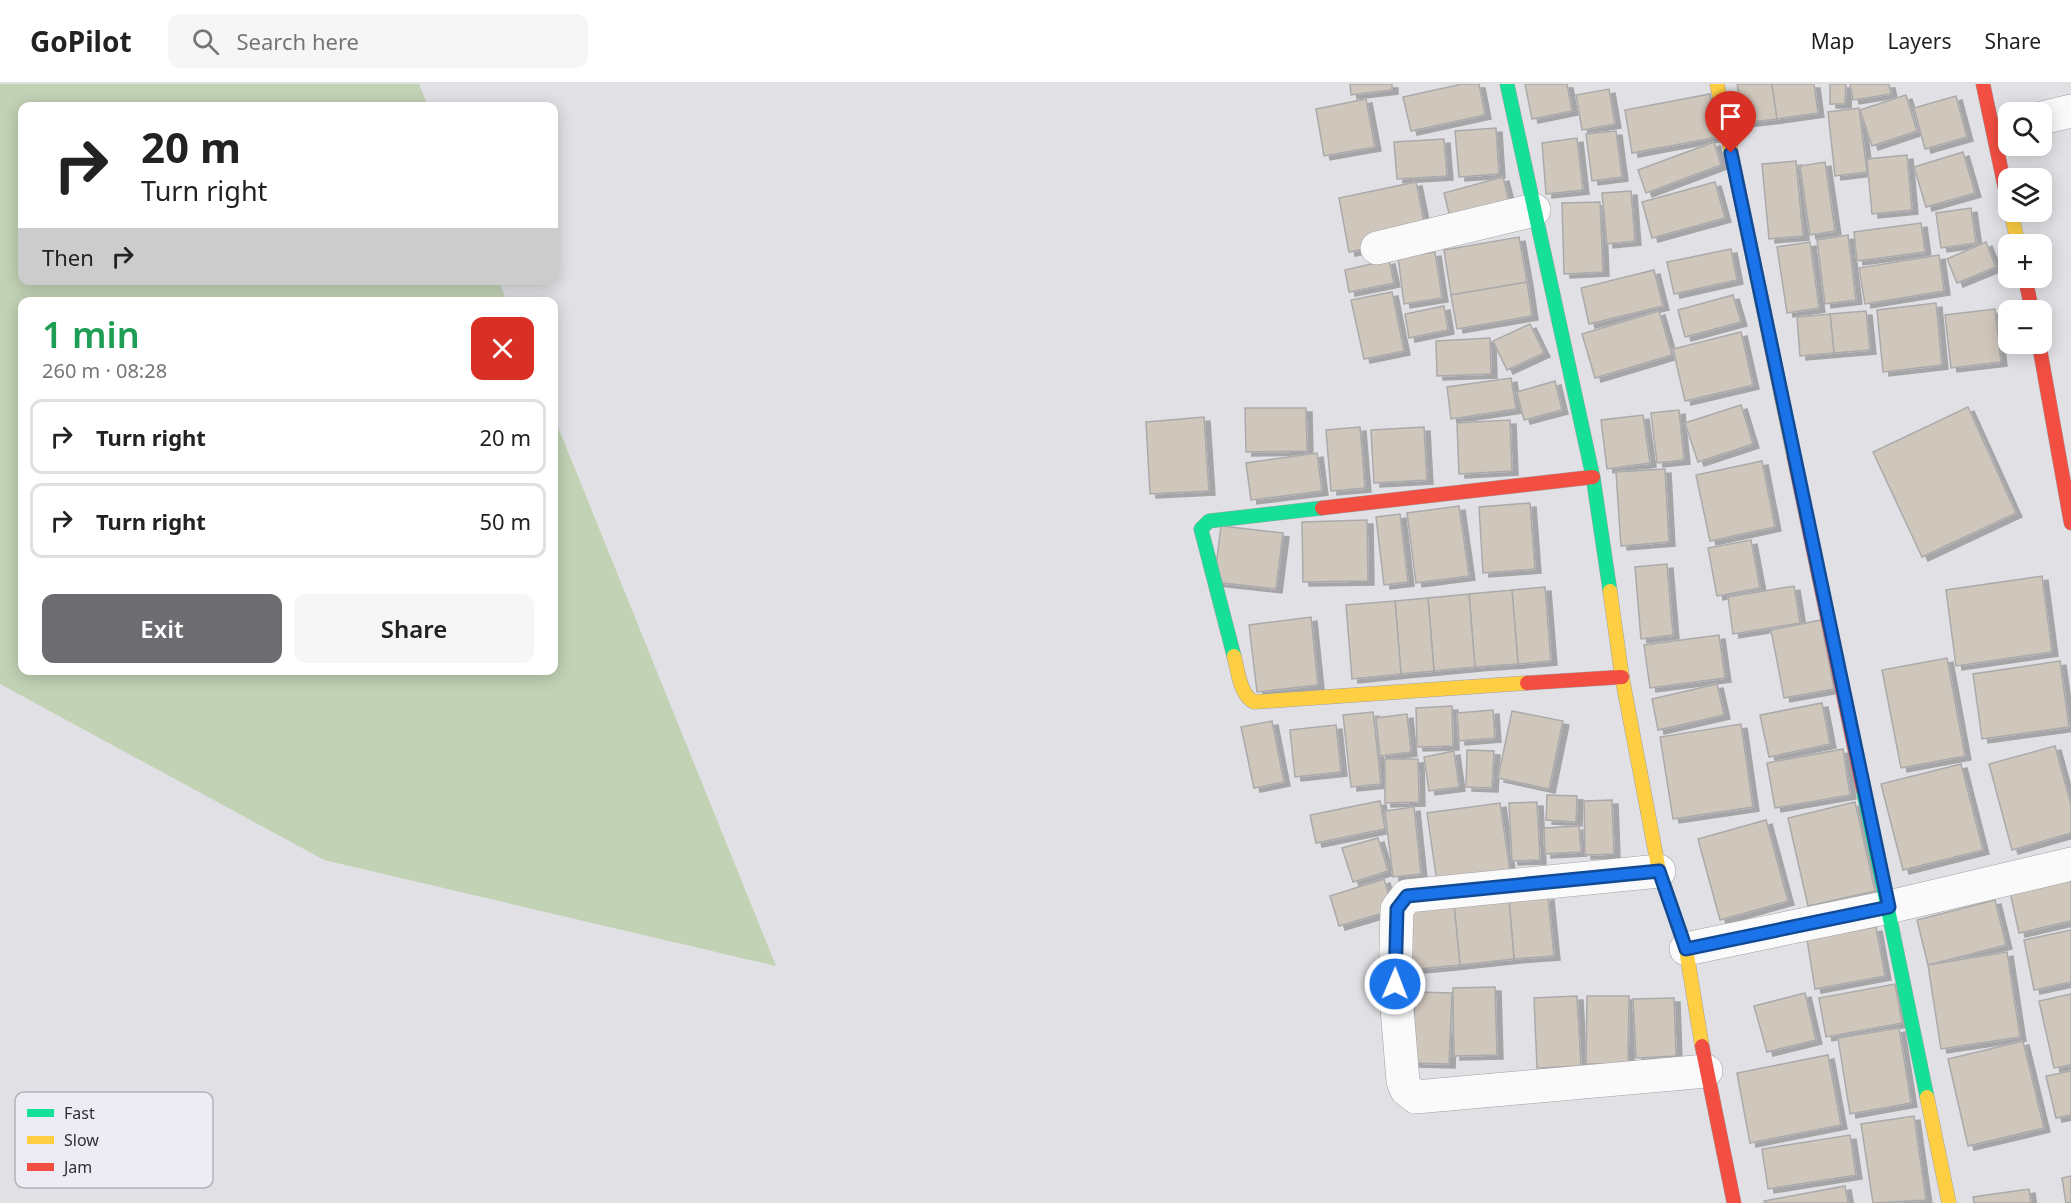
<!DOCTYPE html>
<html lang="en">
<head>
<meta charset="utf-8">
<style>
  :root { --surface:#fff; --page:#f6f6f6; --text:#222; --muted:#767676; --line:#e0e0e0; --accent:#6d6d71 }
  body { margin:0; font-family:"Noto Sans",sans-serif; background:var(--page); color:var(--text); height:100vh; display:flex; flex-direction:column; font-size:22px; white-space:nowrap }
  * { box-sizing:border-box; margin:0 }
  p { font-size:20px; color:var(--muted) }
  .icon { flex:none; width:33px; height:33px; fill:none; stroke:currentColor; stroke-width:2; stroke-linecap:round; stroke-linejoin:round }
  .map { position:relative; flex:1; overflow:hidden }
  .details { position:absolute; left:18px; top:213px; width:540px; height:378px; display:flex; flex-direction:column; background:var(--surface); border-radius:12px; box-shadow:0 3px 15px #0003 }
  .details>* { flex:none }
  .top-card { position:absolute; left:18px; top:18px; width:540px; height:183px; border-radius:12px; box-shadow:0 3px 15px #0003; background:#fff; color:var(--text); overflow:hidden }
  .fabs { position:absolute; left:1998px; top:18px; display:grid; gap:12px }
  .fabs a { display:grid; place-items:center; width:54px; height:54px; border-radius:12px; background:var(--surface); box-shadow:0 3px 15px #0003; font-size:30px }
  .pin { position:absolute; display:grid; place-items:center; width:51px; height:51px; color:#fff; margin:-62px -26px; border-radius:50% 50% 50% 0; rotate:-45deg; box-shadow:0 0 6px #0007 }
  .pin .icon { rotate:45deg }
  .me { position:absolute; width:66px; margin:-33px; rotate:1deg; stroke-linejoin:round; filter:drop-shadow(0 0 4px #0008) }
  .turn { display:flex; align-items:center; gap:21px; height:126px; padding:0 24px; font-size:27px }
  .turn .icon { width:78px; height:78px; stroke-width:2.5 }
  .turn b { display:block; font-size:42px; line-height:51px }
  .then { display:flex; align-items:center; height:57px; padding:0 24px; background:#0003; gap:12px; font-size:22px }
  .round { display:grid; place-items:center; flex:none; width:63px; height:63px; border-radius:12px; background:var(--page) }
  .head { display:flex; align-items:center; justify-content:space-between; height:102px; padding:0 24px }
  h1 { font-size:36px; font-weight:600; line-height:45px; color:#1e9e55 }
  .action { display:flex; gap:12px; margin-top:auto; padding:12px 24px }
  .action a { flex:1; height:69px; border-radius:12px; background:var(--accent); color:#fff; font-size:24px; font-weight:600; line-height:69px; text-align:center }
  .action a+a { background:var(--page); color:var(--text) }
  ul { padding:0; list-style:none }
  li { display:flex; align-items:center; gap:18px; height:75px; margin:0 12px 9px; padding:0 12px; border:3px solid var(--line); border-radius:12px }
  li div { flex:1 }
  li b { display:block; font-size:22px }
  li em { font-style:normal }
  header { display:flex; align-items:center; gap:36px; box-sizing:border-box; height:84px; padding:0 30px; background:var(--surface); border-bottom:2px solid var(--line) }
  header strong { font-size:28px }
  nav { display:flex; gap:33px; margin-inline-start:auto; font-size:21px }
  .search { width:420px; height:54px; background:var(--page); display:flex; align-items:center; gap:15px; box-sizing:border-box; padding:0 21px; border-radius:12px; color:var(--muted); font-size:22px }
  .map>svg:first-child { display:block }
</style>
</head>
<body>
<header>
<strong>GoPilot</strong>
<div class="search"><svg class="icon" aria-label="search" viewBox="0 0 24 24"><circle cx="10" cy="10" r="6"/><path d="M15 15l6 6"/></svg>Search here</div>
<nav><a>Map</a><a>Layers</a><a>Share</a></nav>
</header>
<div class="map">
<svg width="2071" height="1119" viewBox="0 0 2071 1119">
  <defs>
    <filter id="shadow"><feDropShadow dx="6" dy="4" stdDeviation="0" flood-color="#0004"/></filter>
  </defs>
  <rect width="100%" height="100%" fill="#e1e1e5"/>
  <polygon fill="#c2d2b5" points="0,0 419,0 428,22 22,22 22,196 498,196 507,217 22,218 22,586 554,586 554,333 776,882 324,776 0,600"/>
  <g fill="#d0c7bc" stroke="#abaaab" stroke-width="1.5" filter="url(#shadow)">
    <polygon points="1350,0 1392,0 1392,6 1351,11"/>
    <polygon points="1462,0 1479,0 1485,31 1411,47 1403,13"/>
    <polygon points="1525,0 1567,0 1572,27 1532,35"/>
    <polygon points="1737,0 1772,0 1777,35 1743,39"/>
    <polygon points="1772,0 1814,0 1818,29 1777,35"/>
    <polygon points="1830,0 1846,0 1845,20 1830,20"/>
    <polygon points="1850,0 1889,0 1891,10 1853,16"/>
    <polygon points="1609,5 1615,40 1582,46 1576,11"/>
    <polygon points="1710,10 1718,53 1632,69 1625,26"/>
    <polygon points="1906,11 1917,47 1872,62 1860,26"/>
    <polygon points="1956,12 1967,53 1925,65 1914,24"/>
    <polygon points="1366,15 1375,63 1324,72 1316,25"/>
    <polygon points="1859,24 1867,88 1835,92 1828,28"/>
    <polygon points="1496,44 1499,90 1459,93 1455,47"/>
    <polygon points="1616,47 1622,93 1592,97 1586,50"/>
    <polygon points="1577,54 1583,106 1546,110 1542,59"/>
    <polygon points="1444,55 1447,92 1397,95 1394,58"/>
    <polygon points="1714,58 1721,81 1646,109 1638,86"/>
    <polygon points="1963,68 1975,109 1926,123 1914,83"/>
    <polygon points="1907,71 1912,126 1872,130 1867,75"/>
    <polygon points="1796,77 1803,152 1769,155 1762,80"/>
    <polygon points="1825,78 1835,147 1810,151 1800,82"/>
    <polygon points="1503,93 1509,117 1450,133 1444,109"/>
    <polygon points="1416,98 1427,152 1349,168 1339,114"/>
    <polygon points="1715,98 1725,134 1652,154 1642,118"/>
    <polygon points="1631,107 1635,157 1607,160 1602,109"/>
    <polygon points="1600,118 1603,188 1564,190 1562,119"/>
    <polygon points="1971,124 1976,159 1941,164 1936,129"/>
    <polygon points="1921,139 1925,168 1857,177 1854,148"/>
    <polygon points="1848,151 1856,216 1825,220 1817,156"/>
    <polygon points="1519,153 1527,198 1451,211 1444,166"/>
    <polygon points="1810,158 1819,224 1787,229 1777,163"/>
    <polygon points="1986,158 1996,183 1957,199 1947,175"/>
    <polygon points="1731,165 1737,196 1674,210 1667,178"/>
    <polygon points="1435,168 1442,214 1404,220 1398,173"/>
    <polygon points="1939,171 1944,207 1865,220 1859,184"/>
    <polygon points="1389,176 1394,199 1349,208 1345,186"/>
    <polygon points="1654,186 1663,222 1589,240 1581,204"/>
    <polygon points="1527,198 1532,232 1457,245 1451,211"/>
    <polygon points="1392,208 1404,267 1364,275 1351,216"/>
    <polygon points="1733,211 1741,238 1685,253 1678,226"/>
    <polygon points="1936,219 1942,281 1883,288 1877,226"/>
    <polygon points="1444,222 1448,246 1409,254 1405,230"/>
    <polygon points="1995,225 2001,278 1951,284 1945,231"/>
    <polygon points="1659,227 1672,271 1595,294 1582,250"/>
    <polygon points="1866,227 1870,266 1834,269 1830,230"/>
    <polygon points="1830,230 1834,269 1800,272 1797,233"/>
    <polygon points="1530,240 1544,269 1507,286 1493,257"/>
    <polygon points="1741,248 1753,301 1685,317 1673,265"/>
    <polygon points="1490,254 1491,290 1437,292 1436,257"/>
    <polygon points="1511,294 1516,325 1451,335 1447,303"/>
    <polygon points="1555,297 1562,326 1524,336 1517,308"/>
    <polygon points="1741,321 1753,360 1698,378 1685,339"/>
    <polygon points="1968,323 2016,429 1922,473 1873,368"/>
    <polygon points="1245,324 1306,324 1307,367 1246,368"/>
    <polygon points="1679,326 1684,376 1657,379 1651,329"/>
    <polygon points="1643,331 1650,379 1607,385 1601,336"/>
    <polygon points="1204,333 1209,407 1150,410 1146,338"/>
    <polygon points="1510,336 1512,387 1459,390 1457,339"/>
    <polygon points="1360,343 1365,404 1331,407 1326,346"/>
    <polygon points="1424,343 1427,396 1374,399 1371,346"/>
    <polygon points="1317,369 1322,407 1251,416 1246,379"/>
    <polygon points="1762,377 1775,443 1710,457 1696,391"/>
    <polygon points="1665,385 1669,458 1621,462 1616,388"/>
    <polygon points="1530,419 1535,485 1483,489 1479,423"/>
    <polygon points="1459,422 1469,492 1416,499 1407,429"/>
    <polygon points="1400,430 1408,498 1384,501 1376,433"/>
    <polygon points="1367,436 1368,497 1303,498 1302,438"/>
    <polygon points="1221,442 1283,449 1276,505 1214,498"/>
    <polygon points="1751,456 1760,504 1717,512 1708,464"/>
    <polygon points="1667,480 1673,551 1641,555 1635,483"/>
    <polygon points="2042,492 2052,568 1956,582 1946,506"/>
    <polygon points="1794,502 1800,539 1733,550 1728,513"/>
    <polygon points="1545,503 1551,577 1518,580 1512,506"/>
    <polygon points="1512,506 1518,580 1475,583 1469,510"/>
    <polygon points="1469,510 1475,583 1434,587 1428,514"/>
    <polygon points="1428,514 1434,587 1401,590 1395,517"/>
    <polygon points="1395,517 1401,590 1352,595 1346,521"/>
    <polygon points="1311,533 1318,601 1257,608 1249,541"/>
    <polygon points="1821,536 1834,605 1784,614 1771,546"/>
    <polygon points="1719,551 1725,594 1650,604 1644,561"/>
    <polygon points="1947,574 1965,672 1901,684 1882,586"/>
    <polygon points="2060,577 2069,643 1982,655 1973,590"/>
    <polygon points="1717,600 1724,631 1658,646 1652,615"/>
    <polygon points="1822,619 1830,660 1769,673 1760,631"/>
    <polygon points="1452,622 1453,662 1417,663 1416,624"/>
    <polygon points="1493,626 1495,654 1459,657 1457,629"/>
    <polygon points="1512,627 1563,637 1549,705 1498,694"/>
    <polygon points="1373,628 1381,700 1351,703 1343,631"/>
    <polygon points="1407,630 1411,668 1380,672 1376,634"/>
    <polygon points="1272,637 1284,698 1254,704 1241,643"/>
    <polygon points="1741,640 1753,723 1673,735 1660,653"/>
    <polygon points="1336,641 1341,688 1295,693 1290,646"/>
    <polygon points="2055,662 2071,721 2071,749 2012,766 1989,680"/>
    <polygon points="1843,665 1850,711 1775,724 1767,679"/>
    <polygon points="1467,666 1494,667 1492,704 1466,703"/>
    <polygon points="1454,667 1459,703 1429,707 1424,673"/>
    <polygon points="1385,675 1418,675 1419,718 1385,719"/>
    <polygon points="1961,680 1983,766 1903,786 1881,700"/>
    <polygon points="1547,711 1577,712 1576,738 1546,736"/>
    <polygon points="1612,716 1614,770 1585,771 1584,717"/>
    <polygon points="1380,717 1385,745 1316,759 1310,731"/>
    <polygon points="1537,718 1540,776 1512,777 1509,719"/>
    <polygon points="1855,718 1875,807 1808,822 1788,734"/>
    <polygon points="1500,719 1510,788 1437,798 1427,729"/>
    <polygon points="1414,723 1421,790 1393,793 1385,727"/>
    <polygon points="1766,736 1788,817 1720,836 1698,755"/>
    <polygon points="1579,742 1581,768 1545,770 1544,744"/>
    <polygon points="1378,754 1388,787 1353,798 1342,764"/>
    <polygon points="1384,795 1393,826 1339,842 1330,812"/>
    <polygon points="2071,795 2071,837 2019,849 2010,808"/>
    <polygon points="1548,812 1554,872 1514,875 1509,816"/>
    <polygon points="1509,816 1514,875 1460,881 1454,821"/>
    <polygon points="1995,816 2006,861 1928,881 1917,836"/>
    <polygon points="1454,821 1460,881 1408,886 1403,826"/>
    <polygon points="1876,843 1885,892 1815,905 1807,855"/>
    <polygon points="2071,846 2071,898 2034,906 2024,856"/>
    <polygon points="2007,868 2020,953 1941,965 1928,881"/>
    <polygon points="1895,900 1902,939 1826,953 1819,914"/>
    <polygon points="1495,903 1497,971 1454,972 1453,904"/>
    <polygon points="1415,908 1452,909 1449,980 1413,979"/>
    <polygon points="1805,909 1816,956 1767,968 1754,922"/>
    <polygon points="2071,910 2071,981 2054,984 2039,917"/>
    <polygon points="1577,912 1581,982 1537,984 1534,914"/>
    <polygon points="1587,912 1629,912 1628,980 1586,980"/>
    <polygon points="1674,914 1676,972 1636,974 1633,915"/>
    <polygon points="1899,944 1911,1019 1850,1030 1838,954"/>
    <polygon points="2023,957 2044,1044 1968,1062 1948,975"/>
    <polygon points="1828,971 1841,1041 1750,1059 1737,989"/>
    <polygon points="2071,987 2071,1031 2056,1034 2046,992"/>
    <polygon points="1914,1032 1926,1116 1873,1119 1861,1040"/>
    <polygon points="1850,1051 1856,1091 1768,1105 1762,1065"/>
    <polygon points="2071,1092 2071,1119 2066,1119 2062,1094"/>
    <polygon points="1845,1102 1848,1119 1765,1119 1764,1117"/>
    <polygon points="2029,1105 2031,1119 1974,1119 1973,1113"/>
  </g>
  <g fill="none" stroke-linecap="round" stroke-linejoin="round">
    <g stroke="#a0a0a4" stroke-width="34">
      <g id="street">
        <polyline points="2042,34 2071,27"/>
        <polyline points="1377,164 1534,126"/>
        <polyline points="1659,787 1407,812 1397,825 1395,900 1403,997 1406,1005 1416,1013 1706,987"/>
        <polyline points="1686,865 1889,823 2071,780"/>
      </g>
    </g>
    <g stroke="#a0a0a4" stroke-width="15">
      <g id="fast">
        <polyline points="1507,0 1593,393 1610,507"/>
        <polyline points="1234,572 1201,445 1209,437 1322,424"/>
        <polyline points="1863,705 1927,1013"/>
      </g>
    </g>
    <g stroke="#a0a0a4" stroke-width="15">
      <g id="slow">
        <polyline points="1717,0 1794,373"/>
        <polyline points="2011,128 2018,160"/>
        <polyline points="1610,507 1622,593 1659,787 1686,865 1702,962"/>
        <path d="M1234 572C1238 587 1240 611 1254 618L1527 599"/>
        <polyline points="1927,1013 1949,1119"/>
      </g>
    </g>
    <g stroke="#a0a0a4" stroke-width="15">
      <g id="jam">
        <polyline points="1983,0 2008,118"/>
        <polyline points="2025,194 2032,226"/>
        <polyline points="2039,260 2071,439"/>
        <polyline points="1794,373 1863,705"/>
        <polyline points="1322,424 1593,393"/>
        <polyline points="1527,599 1622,593"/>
        <polyline points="1702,962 1734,1119"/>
      </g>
    </g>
    <use href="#street" stroke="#fafafb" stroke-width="33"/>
    <use href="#fast" stroke="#16e098" stroke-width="14"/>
    <use href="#slow" stroke="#ffcf43" stroke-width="14"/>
    <use href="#jam" stroke="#f24e42" stroke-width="14"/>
  </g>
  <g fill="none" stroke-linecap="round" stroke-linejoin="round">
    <g stroke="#114b97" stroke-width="15">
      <polyline id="route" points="1395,900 1397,825 1407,812 1659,787 1686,865 1889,823 1731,69"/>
    </g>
    <use href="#route" stroke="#1a73e8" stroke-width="10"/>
  </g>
  <rect x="15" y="1008" width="198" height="96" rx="9" fill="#edecf5" stroke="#b4b3ba" stroke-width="1.5"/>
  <rect x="27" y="1025" width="27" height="8" fill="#16e098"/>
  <rect x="27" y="1052" width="27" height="8" fill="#ffcf43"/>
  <rect x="27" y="1079" width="27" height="8" fill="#f24e42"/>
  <g font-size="16" fill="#2f2f32">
    <text x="64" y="1035">Fast</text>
    <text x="64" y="1062">Slow</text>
    <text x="64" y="1089">Jam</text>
  </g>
</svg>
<div class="fabs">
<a><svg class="icon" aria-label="search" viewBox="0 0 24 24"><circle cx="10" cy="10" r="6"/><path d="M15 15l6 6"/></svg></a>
<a><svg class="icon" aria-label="layers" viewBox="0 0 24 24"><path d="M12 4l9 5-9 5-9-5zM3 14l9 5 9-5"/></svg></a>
<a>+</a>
<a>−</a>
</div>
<div class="pin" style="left:1731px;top:69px;background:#d93025"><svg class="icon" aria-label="arrive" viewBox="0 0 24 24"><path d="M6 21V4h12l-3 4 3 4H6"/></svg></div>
<svg class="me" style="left:1395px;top:900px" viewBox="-20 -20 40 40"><circle r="17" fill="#1a73e8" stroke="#fff" stroke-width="3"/><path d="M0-11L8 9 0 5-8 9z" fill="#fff"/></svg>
<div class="top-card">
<div class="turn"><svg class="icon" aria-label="right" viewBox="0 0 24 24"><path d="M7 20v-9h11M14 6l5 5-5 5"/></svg><div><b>20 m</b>Turn right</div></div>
<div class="then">Then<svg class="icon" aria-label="right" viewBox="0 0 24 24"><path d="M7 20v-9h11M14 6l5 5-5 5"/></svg></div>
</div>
<section class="details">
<div class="head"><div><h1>1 min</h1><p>260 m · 08:28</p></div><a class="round" style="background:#d93025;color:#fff"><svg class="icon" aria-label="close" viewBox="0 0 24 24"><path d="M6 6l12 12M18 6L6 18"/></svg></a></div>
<ul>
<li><svg class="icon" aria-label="right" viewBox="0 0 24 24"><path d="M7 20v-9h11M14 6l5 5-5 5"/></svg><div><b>Turn right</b></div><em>20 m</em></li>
<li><svg class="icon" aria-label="right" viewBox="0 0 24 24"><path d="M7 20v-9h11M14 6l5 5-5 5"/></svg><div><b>Turn right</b></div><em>50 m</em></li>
</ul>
<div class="action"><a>Exit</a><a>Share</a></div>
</section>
</div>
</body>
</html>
